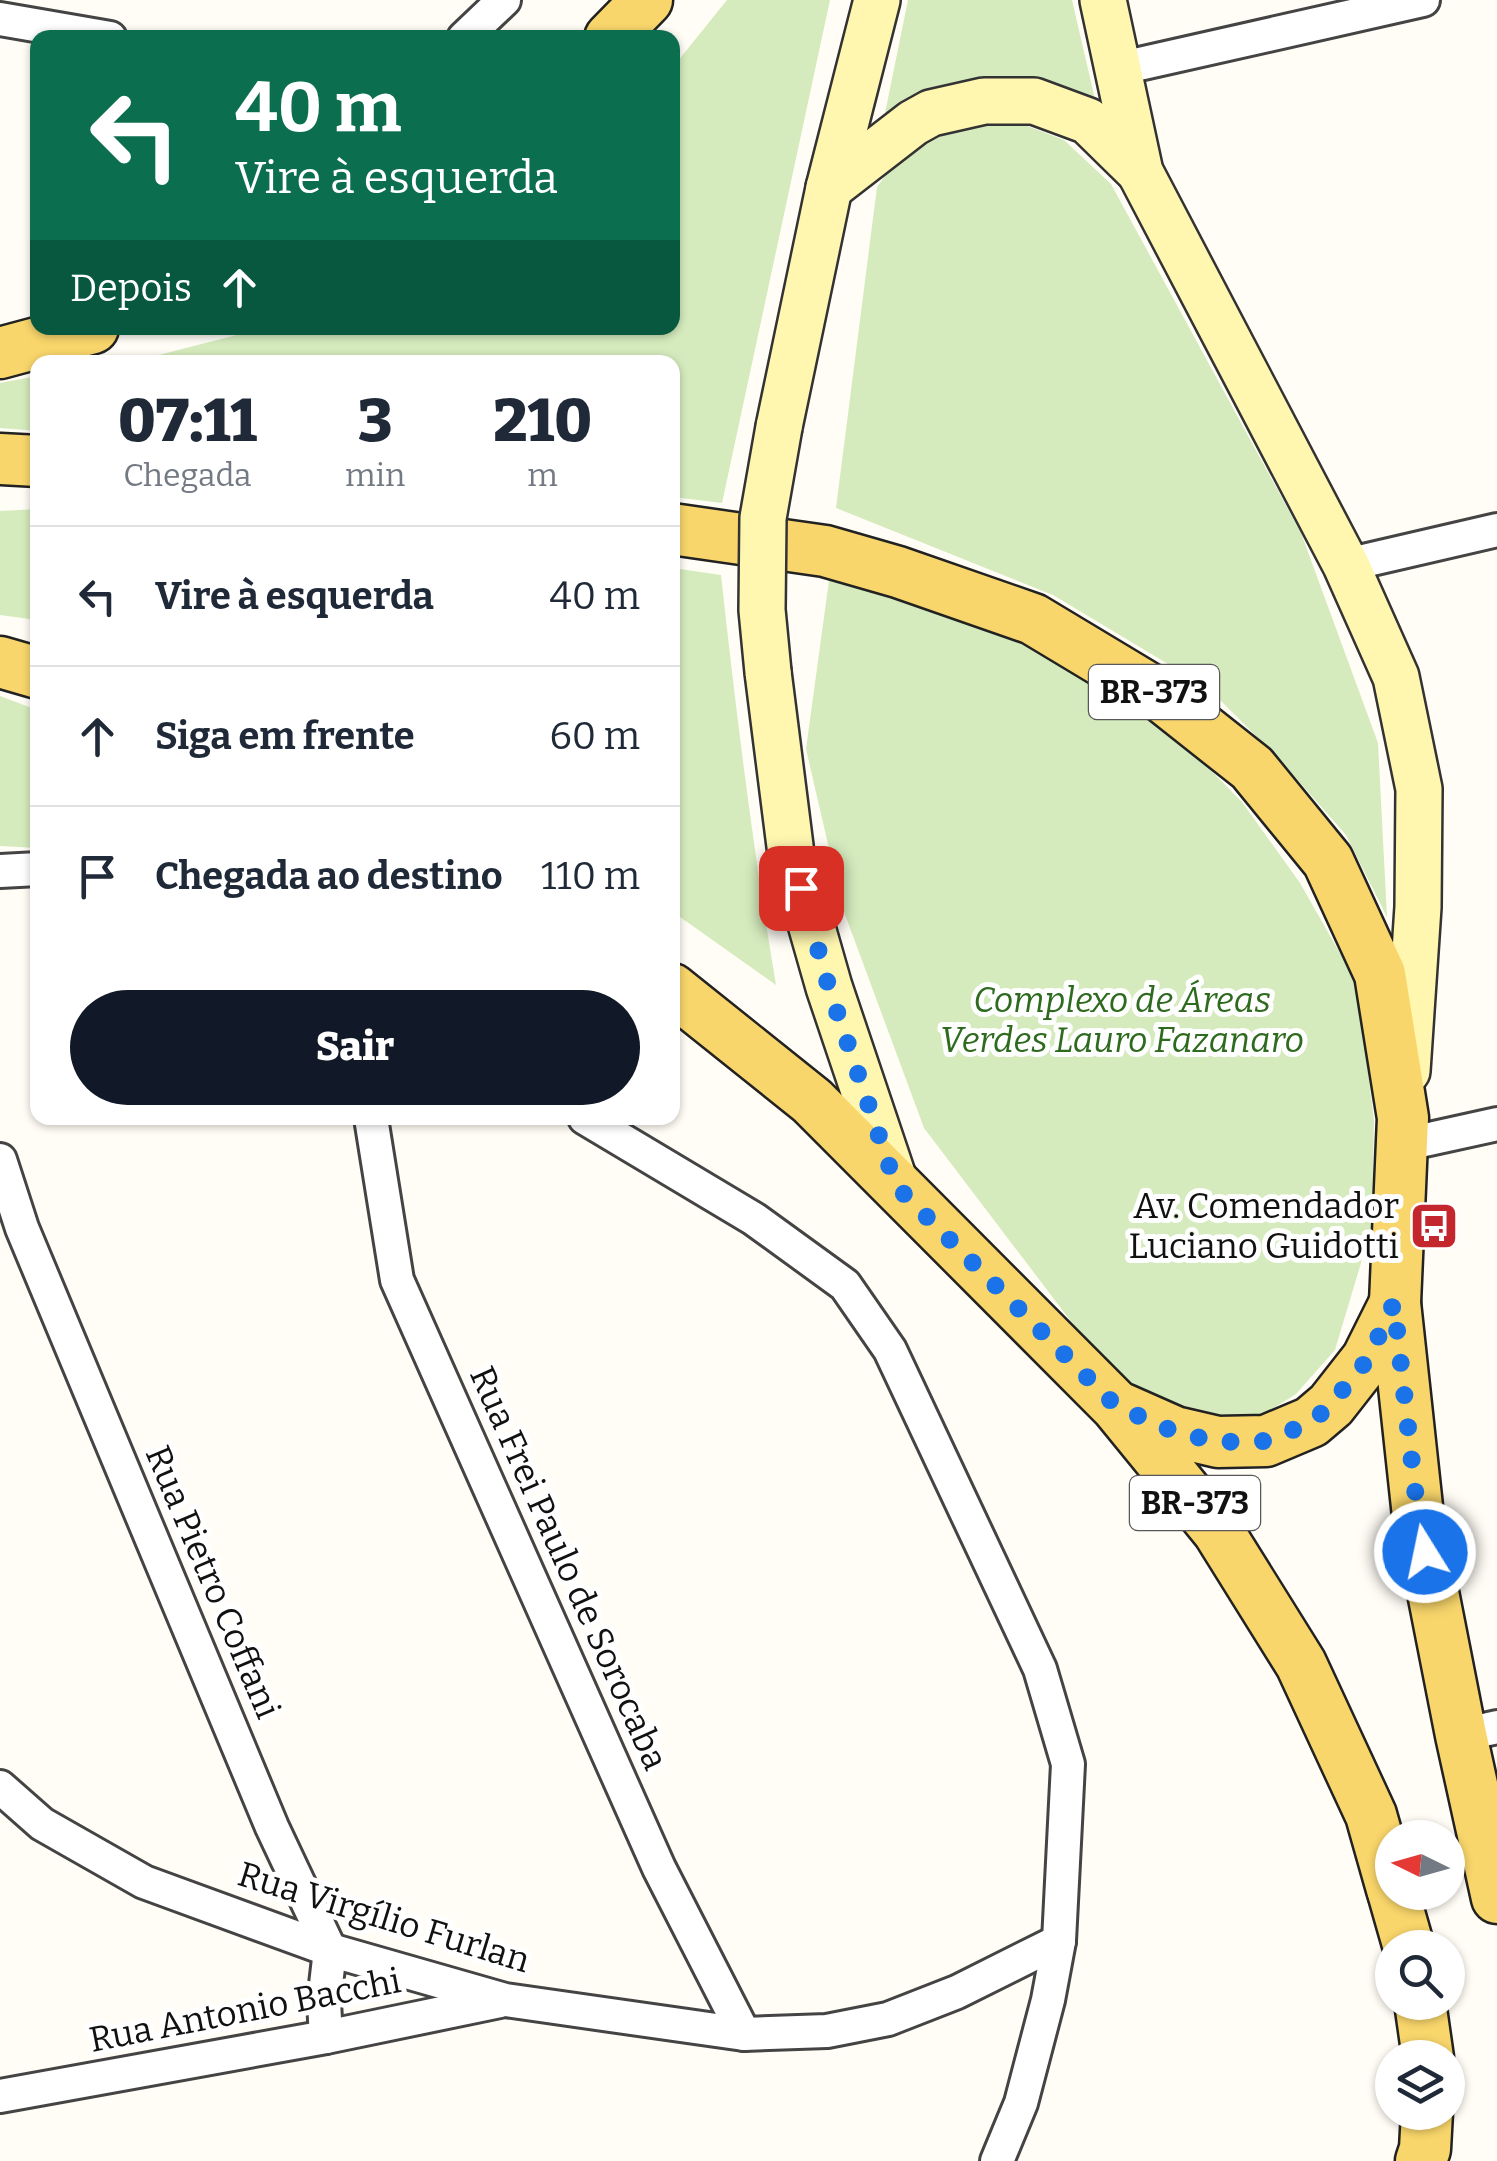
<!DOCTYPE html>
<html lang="pt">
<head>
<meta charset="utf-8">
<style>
  :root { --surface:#fff; --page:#f2f2f3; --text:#1f2937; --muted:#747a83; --line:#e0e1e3; --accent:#111827 }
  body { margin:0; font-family:Bitter,serif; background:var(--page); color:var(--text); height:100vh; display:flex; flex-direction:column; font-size:38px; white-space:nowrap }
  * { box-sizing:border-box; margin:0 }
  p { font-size:32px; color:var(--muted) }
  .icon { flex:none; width:55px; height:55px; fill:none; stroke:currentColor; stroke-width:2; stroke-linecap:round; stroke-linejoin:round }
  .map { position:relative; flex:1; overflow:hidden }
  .side { position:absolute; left:30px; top:355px; width:650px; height:770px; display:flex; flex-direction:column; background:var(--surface); border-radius:20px; box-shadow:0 2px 8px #0004 }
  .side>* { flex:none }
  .banner { position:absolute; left:30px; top:30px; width:650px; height:305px; border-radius:20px; box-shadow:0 2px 8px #0004; background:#0b6e4f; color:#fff; overflow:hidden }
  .needle { width:65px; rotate:275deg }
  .fabs { position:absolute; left:1375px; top:1820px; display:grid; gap:20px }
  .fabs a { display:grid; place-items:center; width:90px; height:90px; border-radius:50%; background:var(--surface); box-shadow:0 2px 8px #0004; font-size:50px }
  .pin { position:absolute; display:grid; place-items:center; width:85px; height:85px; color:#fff; margin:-42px; border-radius:20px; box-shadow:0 5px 15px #0006 }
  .me { position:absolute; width:110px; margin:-55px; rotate:350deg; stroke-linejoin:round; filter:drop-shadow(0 0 8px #0008) }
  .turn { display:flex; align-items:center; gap:35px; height:210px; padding:0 40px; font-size:45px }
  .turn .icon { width:130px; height:130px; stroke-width:2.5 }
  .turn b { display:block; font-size:70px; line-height:85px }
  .then { display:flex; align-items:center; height:95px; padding:0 40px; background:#0003; gap:20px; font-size:38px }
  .eta { display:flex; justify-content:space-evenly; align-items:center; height:170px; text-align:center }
  .eta b { font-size:60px; font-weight:800; line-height:70px }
  .button { display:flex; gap:20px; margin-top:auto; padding:20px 40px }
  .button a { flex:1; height:115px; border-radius:60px; background:var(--accent); color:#fff; font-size:40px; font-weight:800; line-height:115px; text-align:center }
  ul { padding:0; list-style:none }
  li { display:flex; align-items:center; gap:30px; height:140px; padding:0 40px; border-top:2px solid var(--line) }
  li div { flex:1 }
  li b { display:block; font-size:38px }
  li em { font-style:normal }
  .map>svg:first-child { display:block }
</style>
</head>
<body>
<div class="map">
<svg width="1497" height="2161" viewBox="0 0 1497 2161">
  <rect width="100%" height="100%" fill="#fffdf5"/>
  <g fill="#d5ebbd">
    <polygon points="727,0 830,0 722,503 673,497 672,362 119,362 151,357 264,328 672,328 673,67"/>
    <polygon points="908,0 1072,0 1097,108 884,118"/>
    <polygon points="1017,122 1064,140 1111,184 1301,533 1378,743 1387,917 1346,835 1281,761 1208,688 1053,595 836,508 877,187 903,151 957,125"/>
    <polygon points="37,376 37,431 0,428 0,383"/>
    <polygon points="37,509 37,620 0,615 0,511"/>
    <path d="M673 568 721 575C736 712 753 849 776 985L673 912Z"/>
    <polygon points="830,573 1050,652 1168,727 1242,802 1300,883 1357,983 1374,1120 1372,1226 1335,1350 1296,1394 1259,1417 1201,1424 1155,1410 1111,1374 924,1128 843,909 806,749"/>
    <polygon points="0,696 37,710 37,848 0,846"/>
  </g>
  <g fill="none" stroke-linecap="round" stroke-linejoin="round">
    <g stroke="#444" stroke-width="38">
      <g id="street">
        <polyline points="0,19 110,38"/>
        <polyline points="464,38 504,0"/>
        <polyline points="1117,69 1423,0"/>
        <polyline points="1346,565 1497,530"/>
        <polyline points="0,871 38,869"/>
        <polyline points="371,1118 397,1280 659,1868 744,2034"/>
        <polyline points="585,1118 754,1219 845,1285 890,1350 1040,1669 1068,1764 1059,1941 1048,2000 1021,2103 997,2161"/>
        <polyline points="1402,1145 1497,1124"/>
        <polyline points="0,1160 22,1228 272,1827 330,1950 324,2002 326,2037"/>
        <polyline points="1461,1735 1497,1727"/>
        <polyline points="0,1787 42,1824 144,1882 330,1950 505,2000 744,2034 827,2031 888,2019 957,1992 1059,1941"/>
        <polyline points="0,2096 326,2037 500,2001"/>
      </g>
    </g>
    <g stroke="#333" stroke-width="50">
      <g id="secondary">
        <polyline points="1103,0 1140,172 1346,565 1396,677 1419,789 1418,907 1407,1071"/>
        <polyline points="829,188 913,123 931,113 984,101 1034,101 1088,121 1140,172"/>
        <polyline points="779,427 829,188 877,0"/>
        <polyline points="768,672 791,854 829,987 896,1186"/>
      </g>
    </g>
    <g stroke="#222" stroke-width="55">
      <g id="primary">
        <polyline points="610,38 647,0"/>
        <polyline points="0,353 93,328"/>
        <polyline points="0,459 38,461"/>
        <polyline points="672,529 825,551 898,572 1033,619 1161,696 1252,768 1328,861 1380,974 1403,1118 1395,1303 1418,1516 1461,1735 1497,1898"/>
        <polyline points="0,662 38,673"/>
        <polyline points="672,989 812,1101 1116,1406 1218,1531 1301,1664 1371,1815 1392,1889"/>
        <polyline points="1123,1409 1175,1432 1218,1442 1266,1441 1311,1422 1331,1405 1367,1359 1395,1303"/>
        <polyline points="1393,1892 1409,1948"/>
        <polyline points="1420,2002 1428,2058"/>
        <polyline points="1421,2161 1425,2149 1427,2112"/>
      </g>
    </g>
    <use href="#street" stroke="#fff" stroke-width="32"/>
    <use href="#secondary" stroke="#fff6b0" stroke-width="45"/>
    <use href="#primary" stroke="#f9d66b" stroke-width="50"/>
    <g stroke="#333" stroke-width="50" stroke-linecap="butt">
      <polyline id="secondary-bridge" points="768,672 762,610 763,518 779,427"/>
    </g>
    <use href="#secondary-bridge" stroke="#fff6b0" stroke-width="45"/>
  </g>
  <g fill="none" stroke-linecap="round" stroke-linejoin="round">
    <polyline stroke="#1a73e8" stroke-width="18" stroke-dasharray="0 32.4" points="801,888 829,988 896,1186 1116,1406 1175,1432 1218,1442 1266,1441 1312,1422 1331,1404 1368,1359 1394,1303 1418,1516 1425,1552"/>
  </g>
  <defs>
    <g id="bus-square" transform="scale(2.5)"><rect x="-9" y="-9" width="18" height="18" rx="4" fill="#c4262e" stroke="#fff"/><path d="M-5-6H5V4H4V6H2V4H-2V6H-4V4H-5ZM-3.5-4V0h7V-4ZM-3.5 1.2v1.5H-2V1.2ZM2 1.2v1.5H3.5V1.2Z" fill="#fff"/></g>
  </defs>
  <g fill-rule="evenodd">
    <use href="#bus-square" x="1434" y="1226"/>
  </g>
  <g text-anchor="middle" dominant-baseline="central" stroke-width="10" stroke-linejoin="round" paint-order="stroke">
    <g fill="#fff" stroke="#585858" stroke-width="2.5">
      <rect x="1089" y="665" width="130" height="54" rx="8"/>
      <rect x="1130" y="1476" width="130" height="54" rx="8"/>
    </g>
    <g font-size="32" font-weight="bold" fill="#111">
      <text x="1154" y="692">BR-373</text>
      <text x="1195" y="1503">BR-373</text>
    </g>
    <g font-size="35" font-style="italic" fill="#2f6b1f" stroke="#fff">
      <text x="1122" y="1000">Complexo de Áreas<tspan x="1122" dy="40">Verdes Lauro Fazanaro</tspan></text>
    </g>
    <g font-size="35" fill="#111" stroke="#fff" text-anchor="end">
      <text x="1399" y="1206">Av. Comendador<tspan x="1399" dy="40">Luciano Guidotti</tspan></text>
    </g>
    <g font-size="35" fill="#111" stroke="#fff">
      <text transform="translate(569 1568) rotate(66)">Rua Frei Paulo de Sorocaba</text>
      <text transform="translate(213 1582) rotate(67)">Rua Pietro Coffani</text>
      <text transform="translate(384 1917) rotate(17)">Rua Virgílio Furlan</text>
      <text transform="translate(245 2010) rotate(-11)">Rua Antonio Bacchi</text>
    </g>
  </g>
</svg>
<div class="fabs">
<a><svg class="needle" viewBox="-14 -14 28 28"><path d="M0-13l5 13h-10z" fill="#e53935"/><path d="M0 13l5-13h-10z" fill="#747a83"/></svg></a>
<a><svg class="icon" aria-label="search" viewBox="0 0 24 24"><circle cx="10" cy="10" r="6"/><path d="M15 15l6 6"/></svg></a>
<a><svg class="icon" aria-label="layers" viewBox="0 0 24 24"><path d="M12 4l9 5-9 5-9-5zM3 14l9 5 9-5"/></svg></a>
</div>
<div class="pin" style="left:801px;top:888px;background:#d93025"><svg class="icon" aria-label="arrive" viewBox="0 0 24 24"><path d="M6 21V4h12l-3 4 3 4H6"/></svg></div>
<svg class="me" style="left:1425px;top:1552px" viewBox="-20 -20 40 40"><circle r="17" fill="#1a73e8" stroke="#fff" stroke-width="3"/><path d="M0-11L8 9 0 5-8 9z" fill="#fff"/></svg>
<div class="banner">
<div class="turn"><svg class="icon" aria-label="left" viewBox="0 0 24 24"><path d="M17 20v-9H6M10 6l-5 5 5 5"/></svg><div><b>40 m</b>Vire à esquerda</div></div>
<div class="then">Depois<svg class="icon" aria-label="ahead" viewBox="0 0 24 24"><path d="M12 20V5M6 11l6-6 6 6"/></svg></div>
</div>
<section class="side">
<div class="eta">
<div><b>07:11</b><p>Chegada</p></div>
<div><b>3</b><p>min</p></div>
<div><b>210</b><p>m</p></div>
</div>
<ul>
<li><svg class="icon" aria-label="left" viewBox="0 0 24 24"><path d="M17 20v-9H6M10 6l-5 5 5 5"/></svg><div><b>Vire à esquerda</b></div><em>40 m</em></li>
<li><svg class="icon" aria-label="ahead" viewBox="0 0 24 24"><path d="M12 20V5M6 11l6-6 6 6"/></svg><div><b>Siga em frente</b></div><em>60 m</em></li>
<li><svg class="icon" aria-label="arrive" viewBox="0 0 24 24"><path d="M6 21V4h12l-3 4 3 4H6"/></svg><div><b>Chegada ao destino</b></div><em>110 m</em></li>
</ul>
<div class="button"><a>Sair</a></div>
</section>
</div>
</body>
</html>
